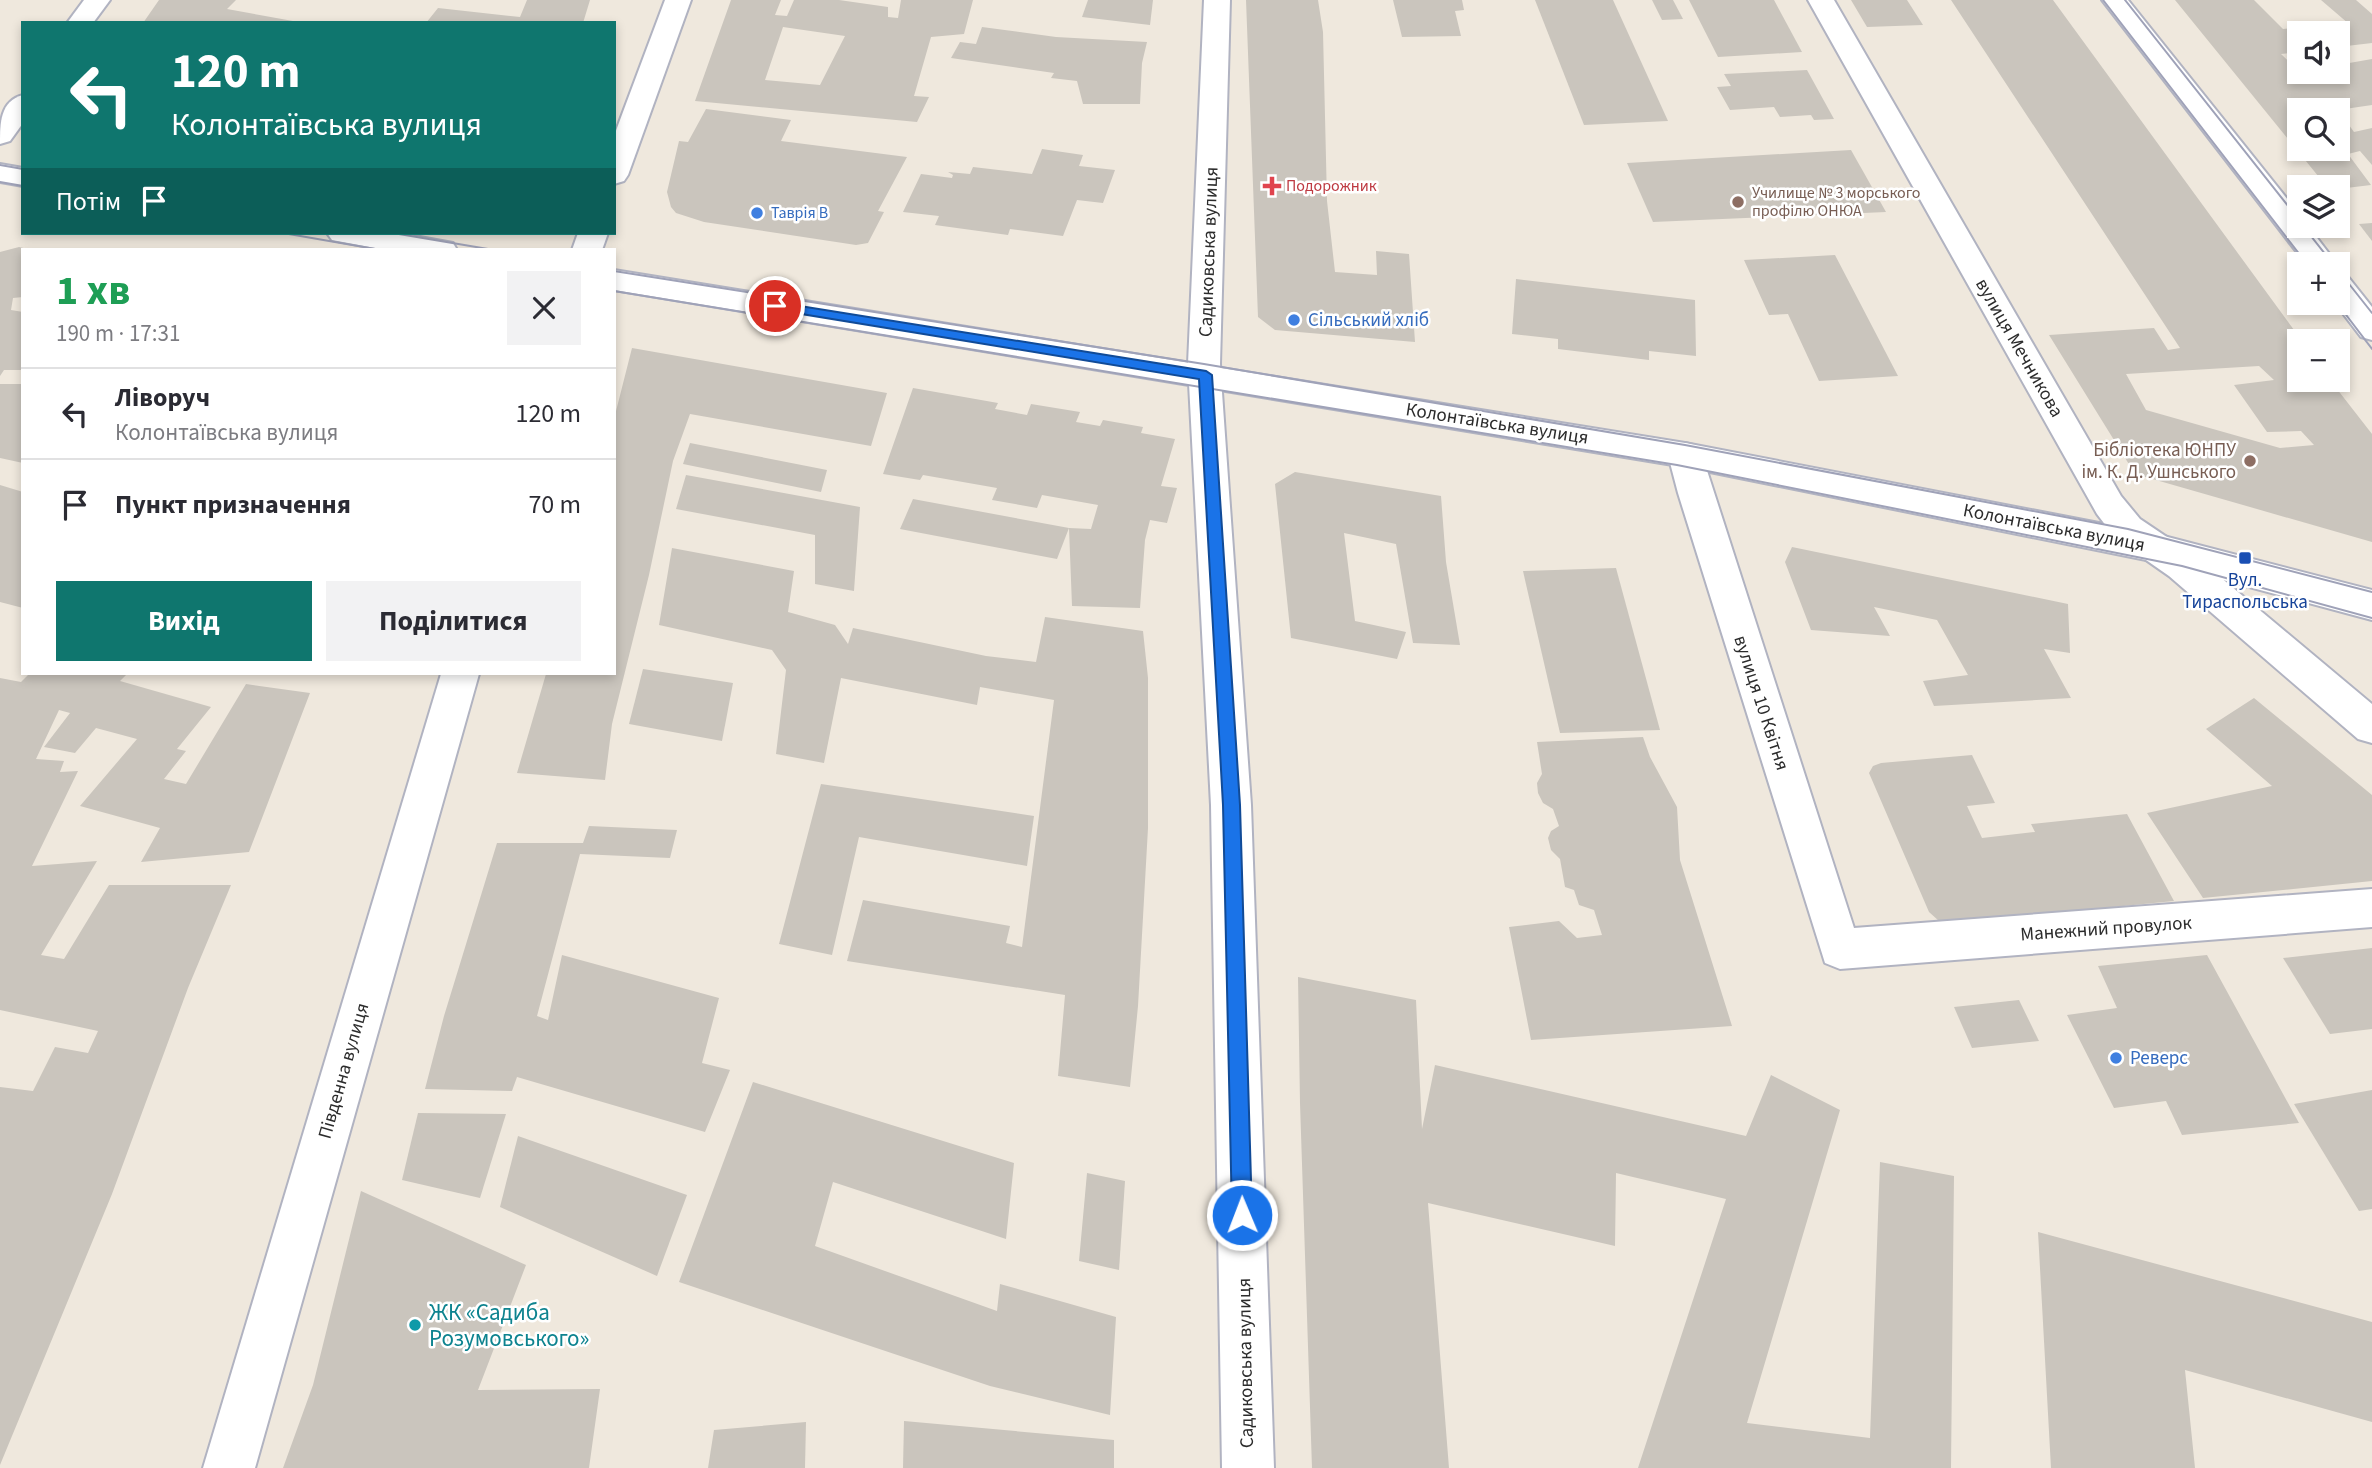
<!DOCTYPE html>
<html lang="uk">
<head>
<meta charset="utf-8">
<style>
  :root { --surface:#fff; --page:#f2f2f3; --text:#2b2b33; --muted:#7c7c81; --line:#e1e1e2; --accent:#0f766e }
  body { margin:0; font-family:"Source Sans 3",sans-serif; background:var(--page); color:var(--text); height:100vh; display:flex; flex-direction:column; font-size:26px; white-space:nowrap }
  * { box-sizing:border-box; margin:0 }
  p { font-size:23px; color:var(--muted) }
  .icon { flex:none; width:38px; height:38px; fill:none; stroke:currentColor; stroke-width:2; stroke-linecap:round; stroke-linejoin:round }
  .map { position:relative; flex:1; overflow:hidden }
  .details { position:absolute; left:21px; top:248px; width:595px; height:427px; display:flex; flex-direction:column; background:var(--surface); border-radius:0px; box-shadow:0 4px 10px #0003 }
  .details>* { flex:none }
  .hud { position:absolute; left:21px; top:21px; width:595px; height:214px; border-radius:0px; box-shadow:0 4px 10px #0003; background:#0f766e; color:#fff; overflow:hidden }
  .controls { position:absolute; left:2287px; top:21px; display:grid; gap:14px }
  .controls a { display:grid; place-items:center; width:63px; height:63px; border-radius:0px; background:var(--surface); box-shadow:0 4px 10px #0003; font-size:35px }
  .pin { position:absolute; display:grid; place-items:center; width:60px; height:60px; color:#fff; margin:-30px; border:4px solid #fff; border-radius:50%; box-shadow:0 2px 7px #0007 }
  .me { position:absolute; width:77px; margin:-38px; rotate:359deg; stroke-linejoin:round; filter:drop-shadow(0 0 5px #0008) }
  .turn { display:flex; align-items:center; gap:24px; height:147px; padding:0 35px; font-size:32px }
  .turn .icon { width:91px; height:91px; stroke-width:2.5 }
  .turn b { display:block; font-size:49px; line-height:60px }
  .then { display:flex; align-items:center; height:66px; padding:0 35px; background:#0003; gap:14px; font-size:26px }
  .round { display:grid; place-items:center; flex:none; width:74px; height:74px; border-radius:0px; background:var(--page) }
  .overview { display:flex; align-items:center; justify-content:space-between; height:119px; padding:0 35px }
  h1 { font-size:42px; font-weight:700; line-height:52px; color:#1e9e55 }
  .button { display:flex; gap:14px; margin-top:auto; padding:14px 35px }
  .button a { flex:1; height:80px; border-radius:0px; background:var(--accent); color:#fff; font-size:28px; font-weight:700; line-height:80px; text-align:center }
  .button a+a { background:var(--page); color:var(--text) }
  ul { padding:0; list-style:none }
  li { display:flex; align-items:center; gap:21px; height:91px; padding:0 35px; border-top:2px solid var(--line) }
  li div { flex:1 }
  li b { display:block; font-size:26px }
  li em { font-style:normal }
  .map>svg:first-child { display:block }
</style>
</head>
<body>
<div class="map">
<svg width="2372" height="1468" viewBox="0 0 2372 1468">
  <rect width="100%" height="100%" fill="#efe8dd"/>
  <g fill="#cac5bd" fill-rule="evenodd">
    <polygon points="159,0 236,0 227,9 304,23 143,23"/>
    <polygon points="527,0 590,0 583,23 426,23 438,8 520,17"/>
    <path d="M731 0H781L775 15 787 16 794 0H839L888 7V17L898 18 901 0H973L964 34 931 37 914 96 929 97 917 122 695 101ZM783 27 845 36 820 85 765 80Z"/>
    <polygon points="1088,0 1153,0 1150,25 1082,17"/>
    <polygon points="1246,0 1318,0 1323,32 1327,201 1335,272 1377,275 1376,251 1409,254 1415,342 1275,330 1258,317"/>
    <polygon points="1393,0 1462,0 1464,10 1455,11 1461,36 1402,37"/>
    <polygon points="1535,0 1613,0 1668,121 1584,125"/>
    <polygon points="1652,0 1673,0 1683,19 1662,20"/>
    <polygon points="1689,0 1774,0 1802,52 1718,57"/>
    <polygon points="1851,0 1907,0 1923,25 1867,27"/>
    <path d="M1951 0H2053L2302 341H2300V380H2330L2372 434V542L2135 474 2049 335 2154 328 2168 350 2180 348ZM2259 366 2274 380 2234 385 2267 432 2301 431 2314 445 2280 448 2146 410 2126 374Z"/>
    <path d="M2175 0H2254L2283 29 2349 24 2321 0H2356L2372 14V43L2338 47V33H2300V52L2281 54 2300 72H2338V65L2372 59V105L2338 110 2354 132 2372 128V165L2360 151 2348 154 2371 185 2338 189 2327 187ZM2300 110H2338V149H2300Z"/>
    <polygon points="982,27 1056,37 1147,42 1142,63 1140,104 1083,104 1077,81 1051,78 1054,73 951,58 960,42 976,44"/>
    <polygon points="1807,70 1834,119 1814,120 1811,115 1780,117 1774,107 1730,110 1717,87 1731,86 1724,74"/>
    <polygon points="706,109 791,120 781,141 907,157 878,211 884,212 868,243 856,245 704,222 676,213 671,207 667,192 679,141 688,142"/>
    <polygon points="1042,149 1083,155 1079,166 1115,170 1103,203 1077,200 1063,236 1010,229 1008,235 935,225 939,216 903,212 921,174 952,178 953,175 948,172 970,174 973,167 1032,174"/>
    <polygon points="1851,150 1886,212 1653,222 1627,163"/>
    <polygon points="2372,223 2372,241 2359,224"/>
    <polygon points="19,247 28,249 23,250 23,297 13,298 11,310 23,312 23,370 4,370 0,376 0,252"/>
    <polygon points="1835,255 1898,376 1819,381 1788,314 1769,315 1744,260"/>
    <polygon points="1516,279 1695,300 1696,356 1649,351 1649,360 1558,349 1558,339 1512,334"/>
    <polygon points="632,348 887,393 871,446 690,414 673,461 649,575 612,724 605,780 517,773 546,674 614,674 614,419"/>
    <polygon points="0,384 23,384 23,463 0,458"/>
    <polygon points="913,388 998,403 995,409 1027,415 1031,404 1080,412 1076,422 1100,426 1103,420 1143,427 1141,433 1175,439 1161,486 1177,488 1167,523 1150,520 1145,540 1140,608 1072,606 1069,528 1057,559 900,529 913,499 1069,528 1091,529 1098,505 1042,495 1037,508 992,500 997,488 923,475 920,480 883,474"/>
    <polygon points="690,443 827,470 821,492 683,464"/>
    <polygon points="1295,472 1441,496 1446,562 1460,645 1413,643 1396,544 1344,533 1355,621 1406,632 1397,659 1291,638 1275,484"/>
    <polygon points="686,475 860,507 854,591 815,584 815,535 676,509"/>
    <polygon points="0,485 23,492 23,608 0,602"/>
    <polygon points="1792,547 2068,604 2070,653 2044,649 2071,698 1934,706 1923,681 1968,675 1937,620 1874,607 1890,636 1811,630 1785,562"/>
    <polygon points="672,548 794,571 788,612 835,625 848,644 853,628 986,656 1036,662 1045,617 1143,631 1148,678 1148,828 1138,1006 1130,1087 1058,1076 1065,995 847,961 863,900 1010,926 1006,943 1022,947 1054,700 980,687 977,705 841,678 824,763 776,754 786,670 772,650 659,625"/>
    <polygon points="1616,568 1660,730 1560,733 1523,571"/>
    <polygon points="643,669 733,683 722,741 629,724"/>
    <polygon points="29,674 127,674 120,681 211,707 177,749 186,751 164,779 186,784 246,684 310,693 249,852 141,862 160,828 80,806 137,739 96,728 75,753 44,747 70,713 59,710 36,759 64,761 60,772 78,771 32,866 97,861 41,955 64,959 109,885 231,885 188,988 112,1194 0,1465 0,1087 33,1091 55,1047 88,1053 98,1031 0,1010 0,678 21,682"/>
    <polygon points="2254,698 2372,795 2372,881 2203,898 2147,813 2272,786 2206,729"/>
    <polygon points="1643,737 1650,757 1677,807 1680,860 1732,1026 1531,1040 1509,927 1559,921 1577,938 1602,935 1594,910 1579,905 1574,890 1565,887 1560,859 1551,850 1548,838 1551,831 1559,826 1553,809 1543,803 1538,793 1537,783 1542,774 1537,742"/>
    <polygon points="1972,755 1995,803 1967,806 1982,838 2035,832 2031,824 2127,814 2174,901 1951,923 1939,921 1929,912 1869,773 1873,766 1881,763"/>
    <polygon points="821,784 1034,816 1027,866 859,837 832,955 779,944"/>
    <polygon points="589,826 677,830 670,858 580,854 537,1016 548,1020 562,955 719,998 702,1063 730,1070 705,1132 517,1077 512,1091 425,1089 444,1016 497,843 583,843"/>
    <polygon points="2372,948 2372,1029 2330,1034 2283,958"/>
    <polygon points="2207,955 2299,1123 2182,1135 2166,1101 2114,1108 2067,1015 2117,1008 2098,966"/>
    <polygon points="1298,977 1416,1000 1422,1129 1435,1065 1746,1136 1771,1075 1840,1110 1747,1423 1870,1438 1880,1162 1954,1176 1951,1468 1638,1468 1726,1199 1616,1173 1615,1246 1428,1203 1449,1468 1312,1468 1300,1103"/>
    <polygon points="2019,1000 2039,1041 1972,1048 1954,1007"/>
    <polygon points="753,1082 1014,1163 1006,1239 833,1182 815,1246 997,1311 1000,1284 1116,1317 1110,1415 990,1386 679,1282"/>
    <polygon points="2372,1090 2372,1209 2359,1211 2294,1104"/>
    <polygon points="418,1113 506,1114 480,1198 402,1180"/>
    <polygon points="518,1136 687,1195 657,1276 500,1207"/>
    <polygon points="1087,1173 1125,1181 1119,1270 1079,1261"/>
    <polygon points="361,1191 526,1265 478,1390 600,1389 589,1468 283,1468 313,1385"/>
    <polygon points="2038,1232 2372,1322 2372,1422 2185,1370 2195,1468 2051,1468"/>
    <polygon points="904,1421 1114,1440 1114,1468 903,1468"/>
    <polygon points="806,1422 805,1468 708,1468 714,1430"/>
  </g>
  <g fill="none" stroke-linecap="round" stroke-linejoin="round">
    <g stroke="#b1b3c1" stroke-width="4">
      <g id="minor">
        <polygon points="84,0 110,0 93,23 67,23"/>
        <polygon points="665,0 691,0 628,175 624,181 614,184 614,136"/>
        <polygon points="1204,0 1230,0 1220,364 1251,805 1274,1468 1222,1468 1211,805 1188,364"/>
        <polygon points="1808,0 1834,0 2121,496 2140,519 2195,556 2372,704 2372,743 2358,739 2169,576 2116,539 2097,514"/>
        <path d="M23 95V123L10 141 0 144C0 123 0 101 23 95Z"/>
        <polygon points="578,233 608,233 602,250 572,250"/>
        <polygon points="1685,443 1697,446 1702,455 1854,928 2372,889 2372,927 1840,969 1825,963 1678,493 1668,455 1673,446"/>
        <polygon points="441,674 479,674 255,1468 203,1468"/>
      </g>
    </g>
    <g stroke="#b1b3c1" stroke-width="4">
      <g id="secondary">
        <polygon points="2102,0 2128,0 2300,215 2300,226 2308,226 2337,264 2306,264"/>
        <polygon points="0,164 23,168 23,186 0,182"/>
        <polygon points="327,233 398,233 453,243 457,250 386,250 332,240"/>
        <polygon points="614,270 1685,443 2156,534 2372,590 2372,620 2156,562 1685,467 614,290"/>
        <polygon points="2338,275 2349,278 2372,307 2372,340 2361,337 2335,303 2338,303"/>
      </g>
    </g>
    <use href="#minor" fill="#fff" fill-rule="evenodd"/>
    <use href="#secondary" fill="#fff" fill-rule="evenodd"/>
    <g stroke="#9fa2b8" stroke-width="2">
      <polyline points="2103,0 2307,264"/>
      <polyline points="2125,0 2300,221"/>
      <polyline points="0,165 23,169"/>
      <polyline points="0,182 23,186"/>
      <polyline points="2303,226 2333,264"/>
      <polyline points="283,233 381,250"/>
      <polyline points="393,233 494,250"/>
      <polyline points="2338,270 2372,313"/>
      <polyline points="614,271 1204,364 1685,445 2128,529 2372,592"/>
      <polyline points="614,291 1677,465 2182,566 2372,618"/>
      <polyline points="2337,303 2372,349"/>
    </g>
  </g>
  <polygon fill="#1a73e8" stroke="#114b97" stroke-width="2" points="775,302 1206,371 1212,375 1240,805 1252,1215 1249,1222 1242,1225 1235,1222 1232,1215 1223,805 1199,379 771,309 769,306"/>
  <path fill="#e0444e" stroke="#fff" stroke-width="2.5" d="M1268.5 175.5h7v7h7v7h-7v7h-7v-7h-7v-7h7z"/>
  <g fill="#8d6e63" stroke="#fff" stroke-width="2.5">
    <circle cx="1738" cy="202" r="7"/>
    <circle cx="2250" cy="461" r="7"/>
  </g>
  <g fill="#3f7fe0" stroke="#fff" stroke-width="2.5">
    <circle cx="757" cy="213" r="7"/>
    <circle cx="1294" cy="320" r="7"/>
    <circle cx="2116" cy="1058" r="7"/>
  </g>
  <rect fill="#1a4fb4" stroke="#fff" stroke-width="2.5" x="2238" y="551" width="14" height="14" rx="3.5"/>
  <circle fill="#0f9aa8" stroke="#fff" stroke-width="2.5" cx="415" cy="1325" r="7"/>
  <g text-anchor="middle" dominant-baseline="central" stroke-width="5" stroke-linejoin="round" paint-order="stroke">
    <g font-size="16" fill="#be3a42" stroke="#fff" text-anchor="start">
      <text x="1286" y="186">Подорожник</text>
    </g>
    <g font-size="16" fill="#785e54" stroke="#fff" text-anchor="start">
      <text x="1752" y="193">Училище № 3 морського<tspan x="1752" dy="18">профілю ОНЮА</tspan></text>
    </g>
    <g font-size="16" fill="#366cbe" stroke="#fff" text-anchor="start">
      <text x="771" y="213">Таврія В</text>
    </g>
    <g font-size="19" fill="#2c2c2c" stroke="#fff">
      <text transform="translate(1209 252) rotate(-88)">Садиковська вулиця</text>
      <text transform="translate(2019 348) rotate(60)">вулиця Мечникова</text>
      <text transform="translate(1497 424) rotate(9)">Колонтаївська вулиця</text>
      <text transform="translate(2054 528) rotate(11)">Колонтаївська вулиця</text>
      <text transform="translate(1761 703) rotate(72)">вулиця 10 Квітня</text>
      <text transform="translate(2106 929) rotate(-4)">Манежний провулок</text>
      <text transform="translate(344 1071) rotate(-74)">Південна вулиця</text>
      <text transform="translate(1246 1363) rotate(-91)">Садиковська вулиця</text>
    </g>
    <g font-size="19" fill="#366cbe" stroke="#fff" text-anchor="start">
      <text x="1308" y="320">Сільський хліб</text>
      <text x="2130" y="1058">Реверс</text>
    </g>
    <g font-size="19" fill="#785e54" stroke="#fff" text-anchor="end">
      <text x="2236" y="450">Бібліотека ЮНПУ<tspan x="2236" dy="22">ім. К. Д. Ушнського</tspan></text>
    </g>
    <g font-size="19" fill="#164399" stroke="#fff">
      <text x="2245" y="580">Вул.<tspan x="2245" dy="22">Тираспольська</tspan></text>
    </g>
    <g font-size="23" fill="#0d838f" stroke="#fff" text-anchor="start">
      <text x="429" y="1312">ЖК «Садиба<tspan x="429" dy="26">Розумовського»</tspan></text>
    </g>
  </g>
</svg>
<div class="controls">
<a><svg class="icon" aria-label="sound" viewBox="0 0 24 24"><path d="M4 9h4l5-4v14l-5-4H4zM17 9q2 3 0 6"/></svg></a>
<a><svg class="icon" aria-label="search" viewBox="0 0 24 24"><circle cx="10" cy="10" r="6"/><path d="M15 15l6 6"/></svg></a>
<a><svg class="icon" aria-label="layers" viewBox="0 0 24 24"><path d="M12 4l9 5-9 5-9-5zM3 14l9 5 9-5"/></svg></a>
<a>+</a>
<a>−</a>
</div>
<div class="pin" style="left:775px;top:306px;background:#d93025"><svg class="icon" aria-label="arrive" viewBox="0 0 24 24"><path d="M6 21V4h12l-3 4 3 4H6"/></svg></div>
<svg class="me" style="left:1242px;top:1215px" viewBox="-20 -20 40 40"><circle r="17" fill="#1a73e8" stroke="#fff" stroke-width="3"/><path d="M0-11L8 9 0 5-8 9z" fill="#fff"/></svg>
<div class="hud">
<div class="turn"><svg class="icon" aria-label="left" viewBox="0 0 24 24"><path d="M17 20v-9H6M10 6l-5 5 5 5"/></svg><div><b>120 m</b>Колонтаївська вулиця</div></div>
<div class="then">Потім<svg class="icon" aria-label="arrive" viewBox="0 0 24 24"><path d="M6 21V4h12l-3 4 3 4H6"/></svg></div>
</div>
<section class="details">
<div class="overview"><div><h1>1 хв</h1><p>190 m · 17:31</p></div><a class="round"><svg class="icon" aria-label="close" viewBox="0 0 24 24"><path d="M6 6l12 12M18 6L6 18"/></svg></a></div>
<ul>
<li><svg class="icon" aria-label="left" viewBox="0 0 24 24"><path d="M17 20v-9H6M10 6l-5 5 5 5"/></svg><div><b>Ліворуч</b><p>Колонтаївська вулиця</p></div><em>120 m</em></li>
<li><svg class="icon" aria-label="arrive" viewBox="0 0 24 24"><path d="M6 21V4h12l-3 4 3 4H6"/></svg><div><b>Пункт призначення</b></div><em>70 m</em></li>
</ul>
<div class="button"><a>Вихід</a><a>Поділитися</a></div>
</section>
</div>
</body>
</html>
